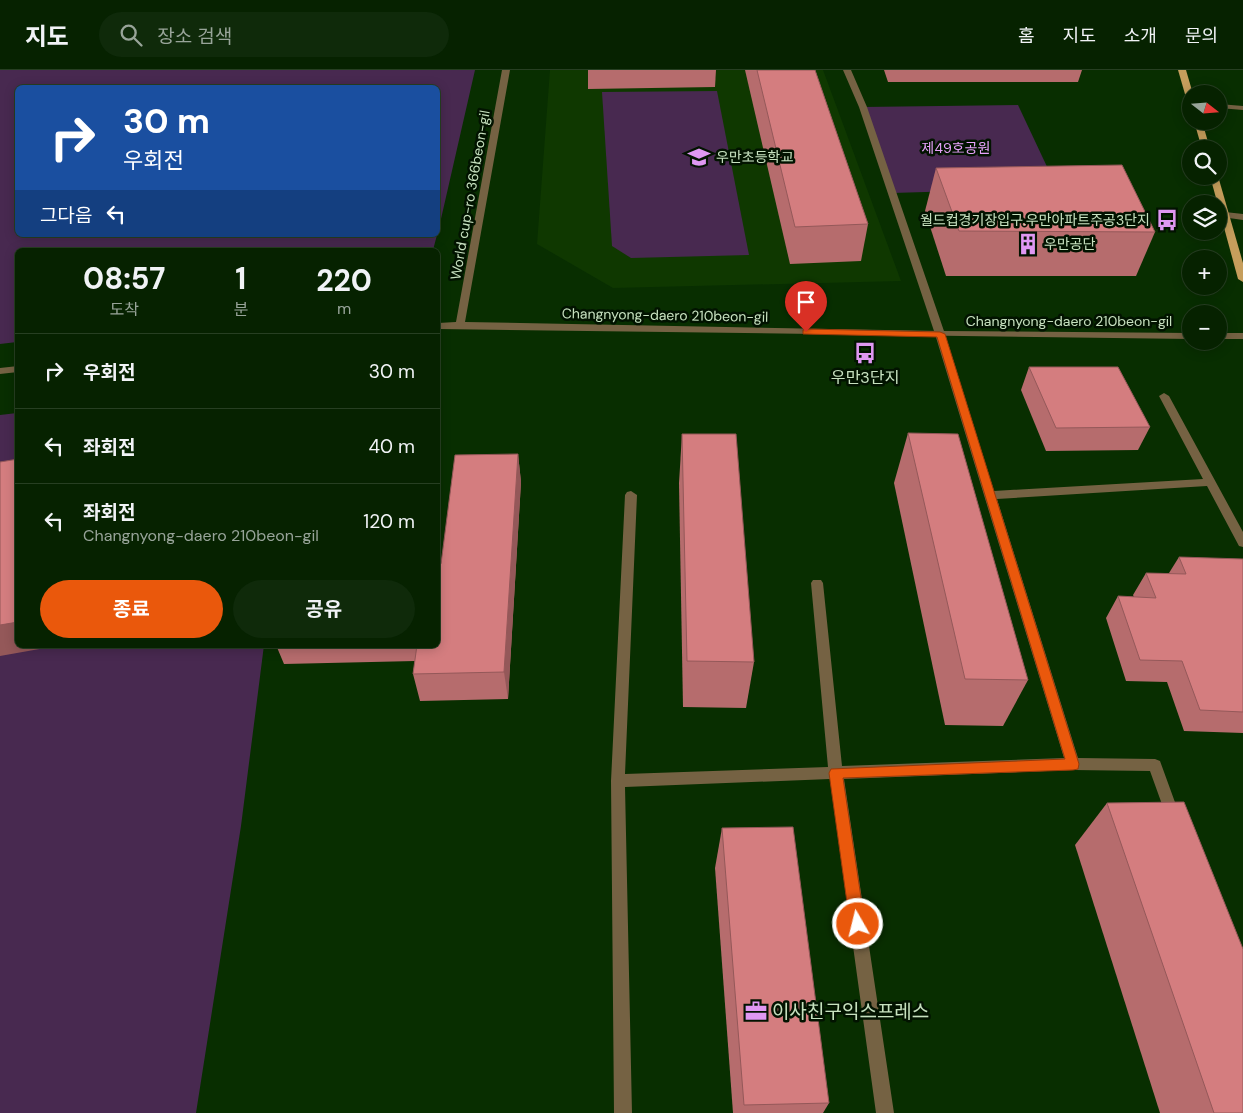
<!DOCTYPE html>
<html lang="ko">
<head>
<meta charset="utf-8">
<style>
  :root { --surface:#062200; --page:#0f2a0a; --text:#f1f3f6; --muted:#98a499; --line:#273f22; --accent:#ea580c }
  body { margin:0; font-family:"DM Sans","Noto Sans KR",sans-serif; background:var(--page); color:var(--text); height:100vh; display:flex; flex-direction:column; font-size:19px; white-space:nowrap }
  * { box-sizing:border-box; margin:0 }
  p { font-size:16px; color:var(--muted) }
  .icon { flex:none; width:28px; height:28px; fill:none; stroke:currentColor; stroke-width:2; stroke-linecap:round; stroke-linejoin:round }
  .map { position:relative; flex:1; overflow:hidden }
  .details { position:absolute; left:15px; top:178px; width:425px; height:400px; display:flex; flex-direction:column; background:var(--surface); border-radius:8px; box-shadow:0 2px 12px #0003,0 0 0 1px var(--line) }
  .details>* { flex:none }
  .guide { position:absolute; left:15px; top:15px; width:425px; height:152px; border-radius:8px; box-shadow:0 2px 12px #0003,0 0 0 1px var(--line); background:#1a4fa0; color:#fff; overflow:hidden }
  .needle { width:32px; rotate:107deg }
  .buttons { position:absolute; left:1182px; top:15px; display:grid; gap:10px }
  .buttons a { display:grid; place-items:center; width:45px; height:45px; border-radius:50%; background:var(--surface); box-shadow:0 2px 12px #0003,0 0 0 1px var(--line); font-size:25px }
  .pin { position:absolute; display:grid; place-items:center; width:42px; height:42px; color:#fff; margin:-51px -21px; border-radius:50% 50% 50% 0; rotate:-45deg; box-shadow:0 0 5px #0007 }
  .pin .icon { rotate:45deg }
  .me { position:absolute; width:55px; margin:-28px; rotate:352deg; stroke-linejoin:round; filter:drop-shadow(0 0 4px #0008) }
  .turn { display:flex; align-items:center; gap:18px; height:105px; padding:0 25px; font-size:22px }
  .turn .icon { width:65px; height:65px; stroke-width:2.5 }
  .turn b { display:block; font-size:35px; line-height:42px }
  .then { display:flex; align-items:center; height:48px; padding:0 25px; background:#0003; gap:10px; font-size:19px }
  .eta { display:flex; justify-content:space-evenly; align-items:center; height:85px; text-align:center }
  .eta b { font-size:30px; font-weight:700; line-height:35px }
  .button { display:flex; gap:10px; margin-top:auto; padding:10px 25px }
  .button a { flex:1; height:58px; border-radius:30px; background:var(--accent); color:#fff; font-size:20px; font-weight:700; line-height:58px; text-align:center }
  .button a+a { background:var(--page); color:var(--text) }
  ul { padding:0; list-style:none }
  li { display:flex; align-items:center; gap:15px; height:75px; padding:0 25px; border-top:1px solid var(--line) }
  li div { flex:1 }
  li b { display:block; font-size:19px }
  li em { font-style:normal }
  header { display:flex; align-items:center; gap:30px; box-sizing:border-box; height:70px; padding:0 25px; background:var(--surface); border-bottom:1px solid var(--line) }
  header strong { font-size:24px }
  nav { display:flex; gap:28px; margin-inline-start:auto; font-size:18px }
  .search { width:350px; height:45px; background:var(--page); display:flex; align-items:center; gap:12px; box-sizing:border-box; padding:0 18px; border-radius:28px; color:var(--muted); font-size:19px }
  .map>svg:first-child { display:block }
</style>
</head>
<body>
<header>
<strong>지도</strong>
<div class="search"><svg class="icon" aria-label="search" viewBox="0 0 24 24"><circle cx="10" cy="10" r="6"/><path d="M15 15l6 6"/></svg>장소 검색</div>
<nav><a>홈</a><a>지도</a><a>소개</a><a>문의</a></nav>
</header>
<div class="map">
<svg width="1243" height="1043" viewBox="0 0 1243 1043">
  <rect width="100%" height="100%" fill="#082e00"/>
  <polygon fill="#0f3800" points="550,0 823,0 901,211 613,218 537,174"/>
  <g fill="#482950">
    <polygon points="0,0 475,0 438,162 438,18 18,18 18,165 437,165 433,180 18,180 17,272 0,274"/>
    <polygon points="717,21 749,185 631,188 612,176 602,22"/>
    <polygon points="1018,35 1057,118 892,123 863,37"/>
    <polygon points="17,343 18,575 264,575 241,756 196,1043 0,1043 0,345"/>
  </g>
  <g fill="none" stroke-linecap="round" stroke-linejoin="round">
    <g fill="#756243" fill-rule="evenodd">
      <polygon points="1219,34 1243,36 1243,40 1219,38"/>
      <polygon points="1225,142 1243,144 1243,150 1222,147 1222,143"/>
    </g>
    <polygon fill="#756243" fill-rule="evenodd" points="843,0 851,0 867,37 945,264 994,421 1203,409 1159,326 1164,323 1169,326 1243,462 1243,477 1239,476 1207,416 997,429 1078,688 1155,689 1160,691 1180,746 1178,751 1173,753 1168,751 1150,701 1073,700 844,709 894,1043 876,1043 830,709 625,717 632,1043 614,1043 611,711 625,425 627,422 631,421 637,425 625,704 828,697 811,513 813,510 821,510 823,513 842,696 1064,688 935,264 859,37"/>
    <g fill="#756243" fill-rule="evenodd">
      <polygon points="502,0 510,0 465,252 940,261 1191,263 1191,269 438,259 438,253 456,252"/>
      <rect x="1219" y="263" width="24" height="6"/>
      <polygon points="18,296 18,302 0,304 0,298"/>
    </g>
    <g fill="#c69e5c" fill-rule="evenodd">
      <polygon points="1178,0 1186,0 1193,24 1191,33 1187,31"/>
      <polygon points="1194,51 1202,51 1210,79 1202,79"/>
      <polygon points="1210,106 1218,106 1243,193 1243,212 1238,209"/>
    </g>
  </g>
  <g fill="#b66c6d">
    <polygon points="588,0 716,0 715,17 588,19"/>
    <polygon points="745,0 815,0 868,154 861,191 790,194"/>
    <polygon points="884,0 1082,0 1078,12 888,12"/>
    <polygon points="936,98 1155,162 1136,206 946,206 925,141"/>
    <polygon points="1029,297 1150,357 1138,380 1046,381 1021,320"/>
    <polygon points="908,363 1028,610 1003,656 945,655 894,413"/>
    <polygon points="682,364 754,592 746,638 683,637 679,413"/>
    <polygon points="518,384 521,412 508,629 420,631 413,604 415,591 284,594 276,575 438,575 441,494"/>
    <polygon points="1179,487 1243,490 1243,663 1184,661 1167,612 1126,611 1106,548 1118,526 1134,527 1133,525 1146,503 1169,503"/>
    <polygon points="1107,733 1243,1043 1160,1043 1075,775"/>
    <polygon points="722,758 829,1033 823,1043 733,1043 715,798"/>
  </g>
  <g fill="#945859">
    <polygon points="518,384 521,412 508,629 504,602"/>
    <polygon points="18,552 18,575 62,575 0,586 0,555"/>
  </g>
  <g fill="#d47d7f" stroke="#945859">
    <polygon points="757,0 815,0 868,154 795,157"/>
    <polygon points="1122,95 1155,162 959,161 936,98"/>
    <polygon points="1029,297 1118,297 1150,357 1056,358"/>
    <polygon points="908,363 958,364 1028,610 965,609"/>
    <polygon points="682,364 736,364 754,592 687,591"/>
    <polygon points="518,384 504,602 413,604 417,575 438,575 438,494 441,494 455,385"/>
    <polygon points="18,389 18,552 0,555 0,392"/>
    <polygon points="1179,487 1243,489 1243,642 1200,640 1182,591 1140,590 1118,526 1156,528 1146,503 1186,504"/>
    <polygon points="1184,732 1243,879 1243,1043 1214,1043 1107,733"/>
    <polygon points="793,757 829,1033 744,1035 722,758"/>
  </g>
  <polygon fill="#ea580c" stroke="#983908" points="806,259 940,262 945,264 1079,694 1078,699 1073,700 843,708 865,854 863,859 858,861 853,859 850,854 829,703 831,699 1065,689 937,267 803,264 803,260"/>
  <defs>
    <g id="school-bare" transform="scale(1.725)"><path d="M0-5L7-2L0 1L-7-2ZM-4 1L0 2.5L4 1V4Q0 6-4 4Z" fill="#df98f2" stroke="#021300" stroke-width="2.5" paint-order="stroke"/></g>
    <g id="bus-bare" transform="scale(1.725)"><path d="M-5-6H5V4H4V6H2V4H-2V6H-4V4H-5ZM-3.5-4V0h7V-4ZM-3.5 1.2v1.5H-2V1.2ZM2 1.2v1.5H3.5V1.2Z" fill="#df98f2" stroke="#021300" stroke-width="2.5" paint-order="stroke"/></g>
    <g id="building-bare" transform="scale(1.725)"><path d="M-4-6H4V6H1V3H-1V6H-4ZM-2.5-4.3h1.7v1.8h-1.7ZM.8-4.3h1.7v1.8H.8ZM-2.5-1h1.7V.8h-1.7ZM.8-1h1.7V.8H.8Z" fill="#df98f2" stroke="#021300" stroke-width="2.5" paint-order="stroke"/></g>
    <g id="office-bare" transform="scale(1.725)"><path d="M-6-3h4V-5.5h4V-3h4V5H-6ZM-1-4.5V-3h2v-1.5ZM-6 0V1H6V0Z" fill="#df98f2" stroke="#021300" stroke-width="2.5" paint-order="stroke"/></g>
  </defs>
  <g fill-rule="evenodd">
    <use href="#school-bare" x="699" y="87"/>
    <use href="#bus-bare" x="1167" y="150"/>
    <use href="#building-bare" x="1028" y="174"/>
    <use href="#bus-bare" x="865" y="283"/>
    <use href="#office-bare" x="756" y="941"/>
  </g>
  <g text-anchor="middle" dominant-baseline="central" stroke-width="5" stroke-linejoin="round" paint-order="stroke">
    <g font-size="14" fill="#e8a2fb" stroke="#021300">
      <text x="956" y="78">제49호공원</text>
    </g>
    <g font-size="14" fill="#c7e1bf" stroke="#021300" text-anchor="start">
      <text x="716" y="87">우만초등학교</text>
      <text x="1150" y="150" text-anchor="end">월드컵경기장입구.우만아파트주공3단지</text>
      <text x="1044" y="174">우만공단</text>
    </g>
    <g font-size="14" fill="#c7e1bf" stroke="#021300">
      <text transform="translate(470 125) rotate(-80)">World cup-ro 366beon-gil</text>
      <text transform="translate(665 245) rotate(1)">Changnyong-daero 210beon-gil</text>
      <text x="1069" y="251">Changnyong-daero 210beon-gil</text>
    </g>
    <g font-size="16" fill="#c7e1bf" stroke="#021300">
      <text x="865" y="307">우만3단지</text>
    </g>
    <g font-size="19" fill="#c7e1bf" stroke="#021300" text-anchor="start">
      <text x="772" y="941">이사친구익스프레스</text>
    </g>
  </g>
</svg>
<div class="buttons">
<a><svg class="needle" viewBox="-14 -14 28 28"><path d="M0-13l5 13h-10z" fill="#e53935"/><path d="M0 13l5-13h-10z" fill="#98a499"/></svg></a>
<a><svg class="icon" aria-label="search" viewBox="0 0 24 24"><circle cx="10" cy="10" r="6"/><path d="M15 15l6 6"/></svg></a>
<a><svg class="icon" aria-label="layers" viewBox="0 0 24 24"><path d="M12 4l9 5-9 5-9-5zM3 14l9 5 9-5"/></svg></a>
<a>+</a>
<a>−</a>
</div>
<div class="pin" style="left:806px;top:262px;background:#d93025"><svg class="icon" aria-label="arrive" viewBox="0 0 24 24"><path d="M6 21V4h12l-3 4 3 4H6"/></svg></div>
<svg class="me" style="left:858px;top:854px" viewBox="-20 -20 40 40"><circle r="17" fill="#ea580c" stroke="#fff" stroke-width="3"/><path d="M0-11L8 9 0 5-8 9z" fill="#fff"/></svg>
<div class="guide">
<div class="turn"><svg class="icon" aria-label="right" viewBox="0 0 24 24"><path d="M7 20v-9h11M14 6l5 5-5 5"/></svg><div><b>30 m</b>우회전</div></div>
<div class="then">그다음<svg class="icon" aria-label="left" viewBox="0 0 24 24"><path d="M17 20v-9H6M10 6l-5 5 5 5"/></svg></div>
</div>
<section class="details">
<div class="eta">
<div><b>08:57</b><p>도착</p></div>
<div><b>1</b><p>분</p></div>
<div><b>220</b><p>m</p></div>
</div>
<ul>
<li><svg class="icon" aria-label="right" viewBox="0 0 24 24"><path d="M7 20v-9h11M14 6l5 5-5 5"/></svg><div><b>우회전</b></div><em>30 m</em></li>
<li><svg class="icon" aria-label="left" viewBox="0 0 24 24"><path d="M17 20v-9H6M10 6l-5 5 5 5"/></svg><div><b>좌회전</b></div><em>40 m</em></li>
<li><svg class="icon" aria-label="left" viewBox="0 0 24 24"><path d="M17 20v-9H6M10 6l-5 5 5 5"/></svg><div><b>좌회전</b><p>Changnyong-daero 210beon-gil</p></div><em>120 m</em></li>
</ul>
<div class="button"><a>종료</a><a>공유</a></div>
</section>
</div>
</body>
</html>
